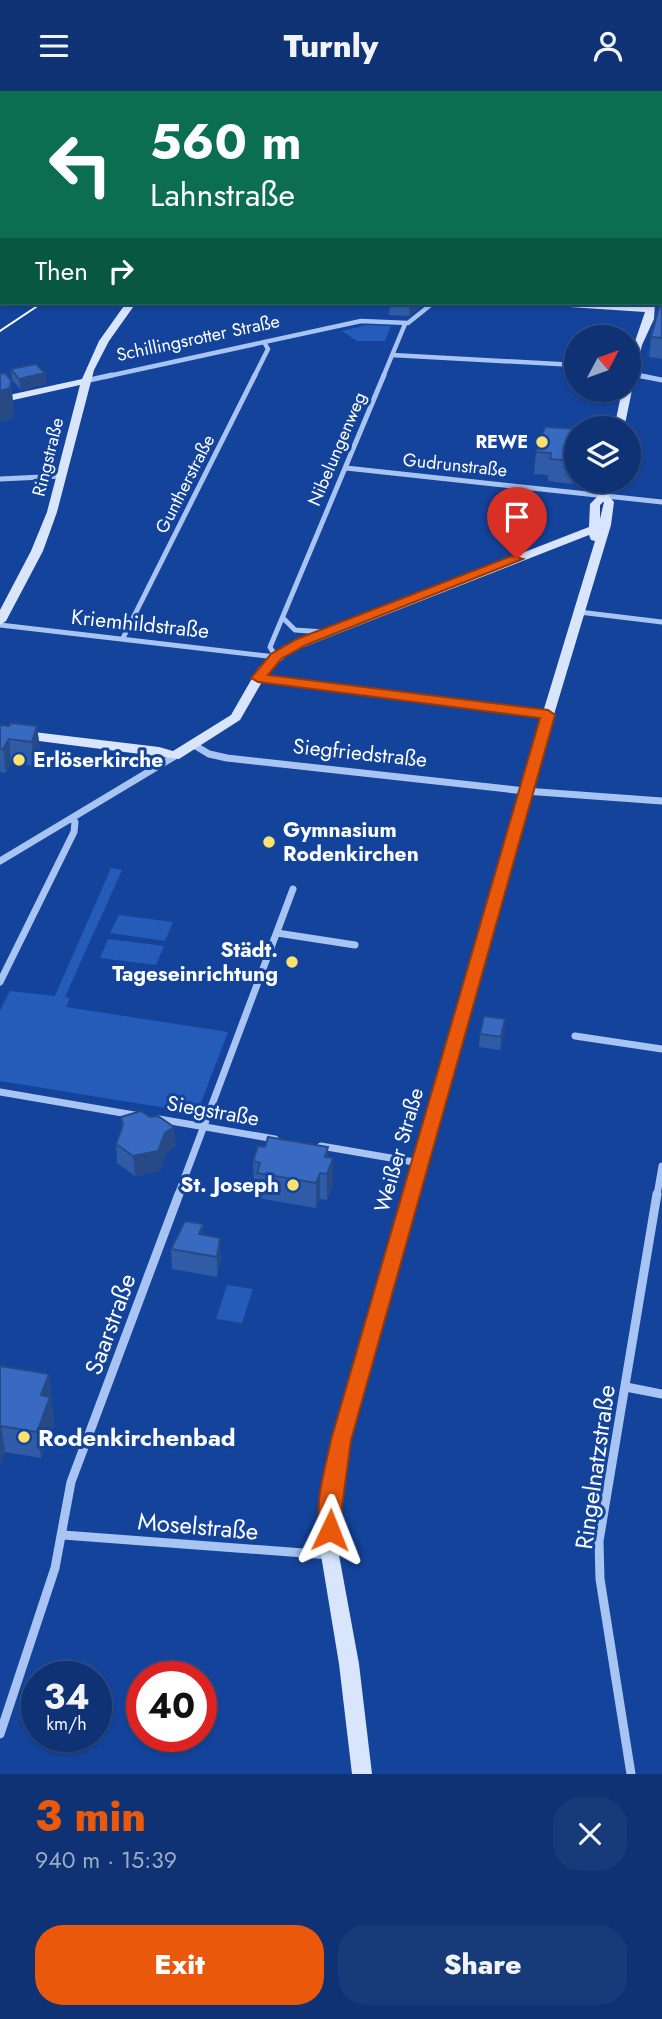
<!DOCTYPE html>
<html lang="en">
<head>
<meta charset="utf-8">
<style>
  :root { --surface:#0e3274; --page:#173a79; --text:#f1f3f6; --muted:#9baac5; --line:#2e4d86; --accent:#ea580c }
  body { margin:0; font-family:Jost,sans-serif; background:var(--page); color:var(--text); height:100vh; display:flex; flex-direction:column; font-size:26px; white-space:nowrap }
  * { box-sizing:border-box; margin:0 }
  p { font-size:23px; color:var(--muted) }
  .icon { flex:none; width:38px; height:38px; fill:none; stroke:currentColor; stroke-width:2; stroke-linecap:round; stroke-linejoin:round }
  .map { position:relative; height:1683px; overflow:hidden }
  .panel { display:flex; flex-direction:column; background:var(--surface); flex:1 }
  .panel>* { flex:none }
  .guide { position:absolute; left:0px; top:0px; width:663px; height:214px; box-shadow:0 2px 5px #0004,0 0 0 2px var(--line); background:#0b6e4f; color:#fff; overflow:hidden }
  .needle { width:46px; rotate:49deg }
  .fabs { position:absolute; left:564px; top:234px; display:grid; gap:14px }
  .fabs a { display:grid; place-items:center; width:77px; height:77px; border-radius:50%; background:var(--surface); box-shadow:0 2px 5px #0004,0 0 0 2px var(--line); font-size:35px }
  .speed { position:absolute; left:21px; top:1570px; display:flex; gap:14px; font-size:35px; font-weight:700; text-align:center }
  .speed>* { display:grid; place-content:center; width:91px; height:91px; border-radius:50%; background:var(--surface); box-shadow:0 2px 5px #0004,0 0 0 2px var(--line); line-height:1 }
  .speed small { font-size:18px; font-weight:400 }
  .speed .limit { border:10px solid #d22; background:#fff; color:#111 }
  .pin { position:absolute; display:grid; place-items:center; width:60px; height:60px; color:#fff; margin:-72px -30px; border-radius:50% 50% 50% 0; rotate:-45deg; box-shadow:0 0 7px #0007 }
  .pin .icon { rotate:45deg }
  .me { position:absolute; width:77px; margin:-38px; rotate:2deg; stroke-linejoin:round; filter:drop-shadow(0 0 5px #0008) }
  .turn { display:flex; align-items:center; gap:24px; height:147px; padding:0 35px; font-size:32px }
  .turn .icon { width:91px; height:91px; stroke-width:2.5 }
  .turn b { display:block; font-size:49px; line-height:60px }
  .then { display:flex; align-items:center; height:66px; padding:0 35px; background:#0003; gap:14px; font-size:26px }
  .round { display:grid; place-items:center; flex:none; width:74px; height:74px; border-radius:28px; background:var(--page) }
  .summary { display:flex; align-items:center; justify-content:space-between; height:119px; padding:0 35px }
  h1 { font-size:42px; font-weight:800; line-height:52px; color:var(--accent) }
  .primary-button { display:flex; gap:14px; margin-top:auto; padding:14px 35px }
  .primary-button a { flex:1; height:80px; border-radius:28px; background:var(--accent); color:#fff; font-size:28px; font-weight:800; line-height:80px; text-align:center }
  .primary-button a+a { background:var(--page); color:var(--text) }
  header { display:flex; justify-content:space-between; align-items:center; height:91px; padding:0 35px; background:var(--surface); font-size:32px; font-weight:800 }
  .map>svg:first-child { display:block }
</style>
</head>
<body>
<header><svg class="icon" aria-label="menu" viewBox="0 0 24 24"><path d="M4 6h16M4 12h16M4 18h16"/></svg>Turnly<svg class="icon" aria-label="person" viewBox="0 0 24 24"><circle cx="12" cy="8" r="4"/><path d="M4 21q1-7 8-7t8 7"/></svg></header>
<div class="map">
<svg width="662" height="1683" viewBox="0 0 662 1683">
  <rect width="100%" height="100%" fill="#13439b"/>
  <g fill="#265cb9">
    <polygon points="367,234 391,235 385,250 357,250 342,240"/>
    <polygon points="111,777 122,779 65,906 70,907 66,916 228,941 197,1022 0,990 0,920 10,900 55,905"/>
    <polygon points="119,824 173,831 165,850 110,842"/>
    <polygon points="108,848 164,855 156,874 100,867"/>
    <polygon points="227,1194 253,1198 242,1232 216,1228"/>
  </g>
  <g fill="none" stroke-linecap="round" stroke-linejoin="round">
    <g stroke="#a8c4f3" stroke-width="4.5">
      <polyline points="409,0 417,2"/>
      <polyline points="392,264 576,274"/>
      <polyline points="631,283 646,286"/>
      <polyline points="104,286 361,230 408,232 433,212"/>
      <polyline points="254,286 268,258 264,251"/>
      <polyline points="383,286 405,233"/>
    </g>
    <g stroke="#a8c4f3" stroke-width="5">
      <polyline points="637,284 662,289"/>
      <polyline points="85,290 112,284"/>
      <polyline points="346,377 662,411"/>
      <polyline points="0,388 63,385"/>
      <polyline points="579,521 662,531"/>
      <polyline points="283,527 295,539 324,541"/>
      <polyline points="0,534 276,566"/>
      <polyline points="123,547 255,284"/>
      <polyline points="276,566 270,556 384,284"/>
      <polyline points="258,587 548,623"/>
    </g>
    <g stroke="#a8c4f3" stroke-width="7">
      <polyline points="194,654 209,663 227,667 525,700 662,710"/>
      <polyline points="0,770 175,665"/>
      <polyline points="277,842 355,854"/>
      <polyline points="0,891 74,741 75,731 72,728"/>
      <polyline points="575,945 662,958"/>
      <polyline points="0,1001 140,1025"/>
      <polyline points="159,1028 275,1048"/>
      <polyline points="321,1055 420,1072"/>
      <polyline points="178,1104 293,798"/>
      <polyline points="657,1104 662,1075"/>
    </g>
    <g stroke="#a8c4f3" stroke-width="9">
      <polyline points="626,1296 662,1303"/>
      <polyline points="63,1444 330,1464"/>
      <polyline points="0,1643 55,1477 71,1391 179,1103"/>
      <polyline points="631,1683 600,1488 599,1450 657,1103"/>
    </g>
    <g fill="#d8e5fd" fill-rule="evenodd">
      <polygon points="46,0 54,0 44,2"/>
      <polygon points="619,0 630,0 617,2"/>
      <polygon points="0,115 2,116 2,122 0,121"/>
      <polygon points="126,212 136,212 109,250 94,279 57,421 43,460 6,530 0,534 0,519 31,460 47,421 80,294 0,312 0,306 82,288 99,250"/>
      <polygon points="549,212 589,212 645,216 645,212 655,212 654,228 642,254 633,294 630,297 632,299 624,338 614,338 622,299 628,299 628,271 645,221 554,215"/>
      <path d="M602 390H612L609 405 614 411 611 434 531 700 350 1349 339 1414V1464L359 1573 372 1683H352L339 1573 321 1464V1414L332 1349 519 700 595 450 591 449 589 444 291 561 267 582 240 629 179 668 0 645V637L159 656 173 660 231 624 258 577 283 555 589 436 590 413 599 404ZM603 411H604L600 428V414Z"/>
    </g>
    <g stroke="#fff" stroke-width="2">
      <polyline points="349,2 352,0"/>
      <polyline points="0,240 42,212"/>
    </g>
  </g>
  <g fill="#305ba6">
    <polygon points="2,22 2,48 0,48 0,23"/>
    <polygon points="662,210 662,268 649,266 651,246"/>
    <polygon points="390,212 425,212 409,225 389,224"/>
    <polygon points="11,278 45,282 46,293 21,299 12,289"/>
    <polygon points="578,338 576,390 572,393 548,390 548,384 534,383 536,361"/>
    <polygon points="0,634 37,635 40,659 34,675 11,672 6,682 0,681"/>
    <polygon points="505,928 505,941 500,959 479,956 480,943"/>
    <polygon points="121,1026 176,1055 166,1062 160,1080 135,1085 117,1072 116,1053 122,1039"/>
    <polygon points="328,1056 328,1066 333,1067 333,1093 327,1109 320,1108 316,1117 257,1107 257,1096 254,1096 253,1070"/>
    <polygon points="171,1158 221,1167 217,1186 172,1178"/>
    <polygon points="0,1275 49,1283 54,1332 41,1367 5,1361 0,1373"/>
  </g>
  <g fill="#274a87">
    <polygon points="409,212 425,212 409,225"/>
    <polygon points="45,282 46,293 21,299 19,288"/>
    <polygon points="11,289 14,320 13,328 0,331 0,300"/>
    <polygon points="576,370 576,390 580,390 572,393 574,371"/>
    <polygon points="37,635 40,659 34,675 32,651"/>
    <polygon points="9,648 11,672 6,682 3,658"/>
    <polygon points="505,928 505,941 500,959 501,946"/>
    <polygon points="174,1036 176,1055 166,1062 160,1080 135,1085 133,1065"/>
    <polygon points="328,1056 328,1081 333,1067 333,1093 327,1109 327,1083 325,1066"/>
    <polygon points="320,1082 320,1108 316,1117 316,1092"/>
    <polygon points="203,1133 204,1152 199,1143"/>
    <polygon points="220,1147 221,1167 217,1186 217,1166"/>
    <polygon points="49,1283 54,1332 41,1367 37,1341 41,1304"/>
    <polygon points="1,1335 5,1361 0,1373 0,1337"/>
  </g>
  <g fill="#386ac1" stroke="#274a87" stroke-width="2">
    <polygon points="662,210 662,247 651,246 660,212"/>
    <polygon points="36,273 45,282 19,288 11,278"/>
    <polygon points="5,282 11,289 10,297 0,300 0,283"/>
    <polygon points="545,336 578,338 576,338 576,370 550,368 551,362 536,361"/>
    <polygon points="11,632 37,635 32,651 9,648 3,658 0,658 0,634 9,635"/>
    <polygon points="484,925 505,928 501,946 480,943"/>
    <polygon points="141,1020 150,1026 158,1025 174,1036 165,1042 158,1060 133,1065 116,1053 123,1034 121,1026"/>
    <polygon points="268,1046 328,1056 325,1066 333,1067 327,1083 320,1082 316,1092 257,1082 260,1072 253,1070 258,1055 265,1056"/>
    <polygon points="185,1130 203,1133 199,1143 220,1147 217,1166 171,1158"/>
    <polygon points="0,1275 49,1283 41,1304 50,1306 37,1341 1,1335 0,1337"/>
  </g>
  <path fill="#ea580c" stroke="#983908" stroke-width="2" d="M512 465 523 468 306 554 281 568 268 584 548 619 555 624 351 1349 338 1445 330 1447 323 1445C311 1420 326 1376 331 1349L540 627 258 591 251 587 271 563 297 548Z"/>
  <g fill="#ffe16b" stroke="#13439b" stroke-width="2.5">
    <circle cx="542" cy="351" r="7"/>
    <circle cx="19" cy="669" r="7"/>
    <circle cx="269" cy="751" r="7"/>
    <circle cx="292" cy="871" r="7"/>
    <circle cx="293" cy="1094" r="7"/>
    <circle cx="24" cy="1346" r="7"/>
  </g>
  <g text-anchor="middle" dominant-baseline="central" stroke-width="6" stroke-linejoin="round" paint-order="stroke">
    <g font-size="18" fill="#fff" stroke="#13439b">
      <text transform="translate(198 247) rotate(-12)">Schillingsrotter Straße</text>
      <text transform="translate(337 358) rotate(-67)">Nibelungenweg</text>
      <text transform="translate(48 366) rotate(-76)">Ringstraße</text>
      <text transform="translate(455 374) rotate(6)">Gudrunstraße</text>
      <text transform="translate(185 393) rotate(-63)">Guntherstraße</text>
    </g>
    <g font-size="18" font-weight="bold" fill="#fff" stroke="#13439b" text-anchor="end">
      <text x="528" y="351">REWE</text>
    </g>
    <g font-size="21" fill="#fff" stroke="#13439b">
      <text transform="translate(140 533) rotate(6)">Kriemhildstraße</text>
      <text transform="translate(360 662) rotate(6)">Siegfriedstraße</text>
      <text transform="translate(213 1020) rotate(10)">Siegstraße</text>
      <text transform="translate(399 1059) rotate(-74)">Weißer Straße</text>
    </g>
    <g font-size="21" font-weight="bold" fill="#fff" stroke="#13439b" text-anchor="start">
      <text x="33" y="669">Erlöserkirche</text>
      <text x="283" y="739">Gymnasium<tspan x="283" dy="24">Rodenkirchen</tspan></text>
      <text x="278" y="859" text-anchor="end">Städt.<tspan x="278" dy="24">Tageseinrichtung</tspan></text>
      <text x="279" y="1094" text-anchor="end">St. Joseph</text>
    </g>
    <g font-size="24" fill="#fff" stroke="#13439b">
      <text transform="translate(110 1233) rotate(-70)">Saarstraße</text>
      <text transform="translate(595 1376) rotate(-82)">Ringelnatzstraße</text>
      <text transform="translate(198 1435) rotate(5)">Moselstraße</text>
    </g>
    <g font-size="24" font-weight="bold" fill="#fff" stroke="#13439b" text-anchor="start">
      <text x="38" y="1346">Rodenkirchenbad</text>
    </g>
  </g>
</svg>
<div class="fabs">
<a><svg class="needle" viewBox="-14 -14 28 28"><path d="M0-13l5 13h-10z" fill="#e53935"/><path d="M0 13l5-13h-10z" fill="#9baac5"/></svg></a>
<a><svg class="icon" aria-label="layers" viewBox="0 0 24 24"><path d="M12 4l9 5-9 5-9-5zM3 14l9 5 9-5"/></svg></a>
</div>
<div class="speed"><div>34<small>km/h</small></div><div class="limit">40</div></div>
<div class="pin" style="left:517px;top:468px;background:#d93025"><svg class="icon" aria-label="arrive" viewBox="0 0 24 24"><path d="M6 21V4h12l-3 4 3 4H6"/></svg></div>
<svg class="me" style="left:330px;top:1439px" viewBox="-20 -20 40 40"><path d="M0-17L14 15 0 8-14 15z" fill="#ea580c" stroke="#fff" stroke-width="4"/></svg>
<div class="guide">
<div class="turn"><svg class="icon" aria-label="left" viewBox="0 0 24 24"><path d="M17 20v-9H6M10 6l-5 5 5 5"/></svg><div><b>560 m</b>Lahnstraße</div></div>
<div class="then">Then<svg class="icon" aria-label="right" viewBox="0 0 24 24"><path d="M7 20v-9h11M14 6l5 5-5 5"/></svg></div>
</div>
</div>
<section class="panel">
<div class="summary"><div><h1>3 min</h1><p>940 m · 15:39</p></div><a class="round"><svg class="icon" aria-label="close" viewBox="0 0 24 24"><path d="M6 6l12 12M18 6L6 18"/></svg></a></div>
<div class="primary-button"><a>Exit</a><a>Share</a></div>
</section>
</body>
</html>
